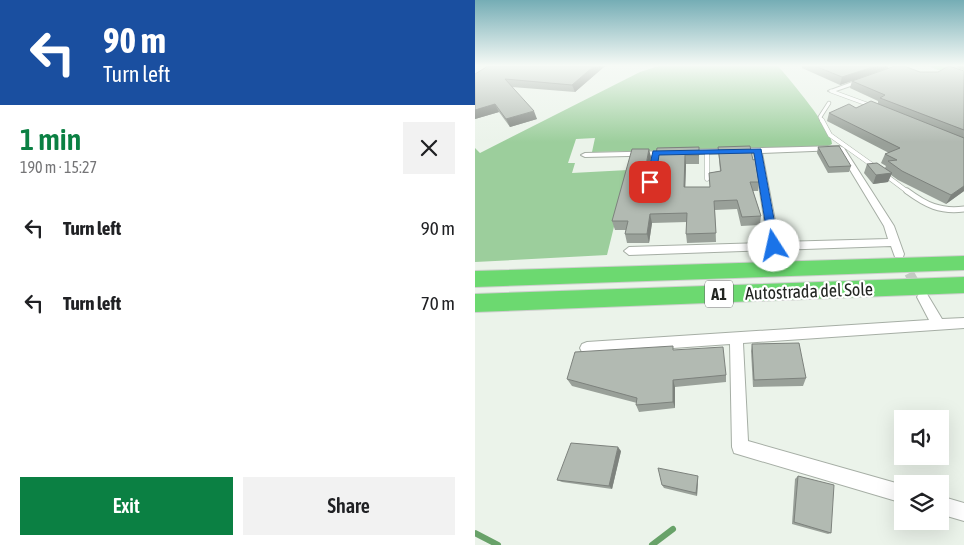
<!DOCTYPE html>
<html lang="en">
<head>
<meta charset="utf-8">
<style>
  :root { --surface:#fff; --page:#f2f2f2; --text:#202124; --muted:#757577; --accent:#0b8043 }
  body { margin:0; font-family:"Asap Condensed",sans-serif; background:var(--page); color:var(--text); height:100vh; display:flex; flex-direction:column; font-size:19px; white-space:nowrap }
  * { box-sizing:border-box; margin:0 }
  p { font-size:16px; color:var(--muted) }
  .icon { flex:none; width:28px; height:28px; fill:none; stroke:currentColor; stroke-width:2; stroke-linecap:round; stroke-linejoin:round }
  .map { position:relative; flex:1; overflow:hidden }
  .sheet { display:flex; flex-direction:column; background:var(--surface); width:475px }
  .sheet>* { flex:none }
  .banner { background:#1a4fa0; color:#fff; overflow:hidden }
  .fabs { position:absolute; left:419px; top:410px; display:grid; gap:10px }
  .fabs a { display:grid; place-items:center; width:55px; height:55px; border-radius:0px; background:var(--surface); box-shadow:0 5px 20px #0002; font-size:25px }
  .pin { position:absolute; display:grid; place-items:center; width:42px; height:42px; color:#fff; margin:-21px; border-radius:10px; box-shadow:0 2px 8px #0006 }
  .me { position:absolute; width:55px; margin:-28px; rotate:350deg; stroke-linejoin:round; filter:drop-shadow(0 0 4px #0008) }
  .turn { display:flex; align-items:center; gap:18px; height:105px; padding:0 20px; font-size:22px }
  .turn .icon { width:65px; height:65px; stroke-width:2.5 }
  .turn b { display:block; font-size:35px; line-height:42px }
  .round { display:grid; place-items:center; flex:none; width:52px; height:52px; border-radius:0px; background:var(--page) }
  .head { display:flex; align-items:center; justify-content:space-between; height:85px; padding:0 20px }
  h1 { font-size:30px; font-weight:600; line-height:38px; color:var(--accent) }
  .button { display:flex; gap:10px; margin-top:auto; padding:10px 20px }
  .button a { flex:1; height:58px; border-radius:0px; background:var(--accent); color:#fff; font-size:20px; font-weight:600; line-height:58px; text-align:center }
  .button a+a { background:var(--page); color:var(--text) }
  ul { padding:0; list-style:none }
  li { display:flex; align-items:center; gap:15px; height:75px; padding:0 20px }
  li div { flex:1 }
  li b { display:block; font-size:19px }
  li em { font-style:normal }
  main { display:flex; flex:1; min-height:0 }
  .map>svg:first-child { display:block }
</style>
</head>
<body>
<main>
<section class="sheet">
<div class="banner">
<div class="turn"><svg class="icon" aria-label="left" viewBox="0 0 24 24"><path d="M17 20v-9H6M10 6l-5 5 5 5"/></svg><div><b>90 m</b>Turn left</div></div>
</div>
<div class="head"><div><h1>1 min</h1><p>190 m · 15:27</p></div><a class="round"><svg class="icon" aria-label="close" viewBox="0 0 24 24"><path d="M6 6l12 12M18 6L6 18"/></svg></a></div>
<ul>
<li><svg class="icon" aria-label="left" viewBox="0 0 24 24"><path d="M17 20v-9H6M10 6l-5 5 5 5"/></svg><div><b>Turn left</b></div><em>90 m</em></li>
<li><svg class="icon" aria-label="left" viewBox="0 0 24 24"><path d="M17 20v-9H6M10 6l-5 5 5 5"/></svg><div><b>Turn left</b></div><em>70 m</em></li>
</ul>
<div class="button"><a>Exit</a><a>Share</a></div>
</section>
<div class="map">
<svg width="489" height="545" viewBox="0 0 489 545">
  <rect width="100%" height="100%" fill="#ebf3ea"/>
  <path fill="#9cce9c" d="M184 66H303C315 80 357 129 357 144L351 147 117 152 120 138 101 139 93 163H100L97 173 153 170 132 255 0 262V148L5 153 165 72Z"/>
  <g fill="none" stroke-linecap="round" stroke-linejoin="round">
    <g stroke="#68a269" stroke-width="6">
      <polyline points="0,533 23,545"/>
      <polyline points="177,545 198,529"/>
    </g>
    <polyline stroke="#c3cac2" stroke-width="10" stroke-dasharray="10 5" stroke-linecap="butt" points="427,260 439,282"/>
    <polyline stroke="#c3cac2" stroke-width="13" stroke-dasharray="13 6" stroke-linecap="butt" points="439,281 445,292"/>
    <g stroke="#a6aea5" stroke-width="4.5">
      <g id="service-far2">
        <polyline points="356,91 397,106"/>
        <polyline points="347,121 345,117 354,103"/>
      </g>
    </g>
    <g stroke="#a6aea5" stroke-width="5">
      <g id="service-far1">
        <polyline points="347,120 355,135 400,167"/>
        <polyline points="232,152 232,179"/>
        <polyline points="409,174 433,192"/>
        <polyline points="174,192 180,153"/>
      </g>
    </g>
    <g stroke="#a6aea5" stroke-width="7">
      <g id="service">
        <path d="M432 191C451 205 465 212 489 209"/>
        <polyline points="173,195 174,191"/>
      </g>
    </g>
    <g stroke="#a6aea5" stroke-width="2">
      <g id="minor">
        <polygon points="465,66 484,66 463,69"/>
        <polygon points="388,78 391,80 390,81 358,92 353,91"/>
        <path d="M365 146 369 148 419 226 429 254 428 257H420L416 246 154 255 149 251 154 247 293 243 279 153 210 154H207V150ZM363 150 409 226 413 239 304 242 287 153Z"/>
        <polygon points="194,151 198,153 197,155 110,157 106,155 110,153"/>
        <polygon points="448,292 452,294 467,319 489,318 489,328 268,343 273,441 428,485 428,503 259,453 257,447 255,344 112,354 107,352 105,348 107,344 112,342 454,320 442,297 444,294"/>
        <polygon points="465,496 489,503 489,521 465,514"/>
      </g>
    </g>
    <g stroke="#cecfce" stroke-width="1">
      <polygon id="primary" points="454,66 467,66 489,72 489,78"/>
    </g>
    <g stroke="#cecfce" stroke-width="2">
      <g id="motorway">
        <polygon points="489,256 489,270 0,287 0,271"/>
        <polygon points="489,277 489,293 0,312 0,294"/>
      </g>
    </g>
    <use href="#service-far2" stroke="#fff" stroke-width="3"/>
    <use href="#service-far1" stroke="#fff" stroke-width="4"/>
    <use href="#service" stroke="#fff" stroke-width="5"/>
    <use href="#minor" fill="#fff" fill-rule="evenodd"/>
    <use href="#primary" fill="#a7e8a9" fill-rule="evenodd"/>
    <use href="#motorway" fill="#6cd970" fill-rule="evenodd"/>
  </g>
  <g fill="#99a099">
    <polygon points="13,66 130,66 100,92 37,87 62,119 35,127 24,112 0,119 0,74"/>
    <polygon points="327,66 413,66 413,68 445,72 463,72 489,71 489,191 471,204 423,180 416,175 413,182 398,184 389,173 392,164 410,168 411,166 406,163 410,154 414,153 352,121 354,113 403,104 403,101 375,88 377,81 365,85 327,68"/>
    <polygon points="483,66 489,66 489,70 482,68"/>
    <polygon points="224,147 224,164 211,164 210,187 235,187 234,173 245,171 243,147 278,160 284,182 283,191 278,191 286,216 285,225 266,226 262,209 240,210 241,242 212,243 211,234 212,222 177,223 174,243 152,243 150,234 151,230 140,230 137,221 176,157 170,190 171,191 176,188 182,148"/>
    <polygon points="343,147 376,166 374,172 353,173 342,153"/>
    <polygon points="277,344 331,378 328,386 278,387 276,351"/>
    <polygon points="198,346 198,350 251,375 251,382 200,387 200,408 164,412 161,405 162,403 97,386 92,379"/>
    <polygon points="146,451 137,489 87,482 82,480"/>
    <polygon points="223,476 223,479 222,496 189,488 187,485"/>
    <polygon points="323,476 356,533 353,534 317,524 320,479"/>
  </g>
  <g fill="#7d827d">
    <polygon points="119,66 130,66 100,92 97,85"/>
    <polygon points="401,66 413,66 413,68 365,85 367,77"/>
    <polygon points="20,104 24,112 0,119 0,110"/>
    <polygon points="59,111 62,119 35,127 31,119"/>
    <polygon points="174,149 176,157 169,196 167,187"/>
    <polygon points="210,155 211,164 210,196 209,187"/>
    <polygon points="417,173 413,182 398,184 401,175"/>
    <polygon points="489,186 489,191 471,204 476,195"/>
    <polygon points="175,214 177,223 174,243 172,234"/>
    <polygon points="198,380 200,387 200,408 198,402"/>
    <polygon points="143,447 146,451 137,489 134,486"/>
    <polygon points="223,476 223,479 222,496 221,493"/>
  </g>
  <g fill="#b2bab2" stroke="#7d827d">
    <polygon points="13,66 119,66 97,85 30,79 59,111 31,119 20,104 0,110 0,74"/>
    <polygon points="340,66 401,66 367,77"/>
    <polygon points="420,66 429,66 445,72 463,72 474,66 489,71 489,130 405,98 410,95 377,81"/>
    <polygon points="396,101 489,138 489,186 476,195 427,171 413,161 422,160 410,154 425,148 354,113 374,104 381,108"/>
    <polygon points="275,146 278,160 280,159 284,182 275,182 286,216 267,217 262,200 239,201 241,233 211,234 212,213 175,214 172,234 150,234 153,221 137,221 157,149 174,149 167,187 171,191 176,188 182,148 224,147 224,155 210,155 209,187 235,187 234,173 246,171 243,147"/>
    <polygon points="364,146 376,166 354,167 343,147"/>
    <polygon points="402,163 417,173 401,175 392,164"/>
    <polygon points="324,343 331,378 279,380 277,344"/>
    <polygon points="198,346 198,350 248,347 251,375 198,380 198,402 161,405 162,398 92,379 100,352"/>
    <polygon points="96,443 143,447 134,486 82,480"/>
    <polygon points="183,468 223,476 221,493 187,485"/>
    <polygon points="323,476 359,485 356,533 319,522"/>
  </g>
  <linearGradient id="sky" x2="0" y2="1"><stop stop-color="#75adb5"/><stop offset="0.46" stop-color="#f6faf6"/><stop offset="1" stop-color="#f6faf6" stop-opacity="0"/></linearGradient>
  <rect width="489" height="142" fill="url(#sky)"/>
  <polygon fill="#1a73e8" stroke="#114b97" points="286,149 304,246 299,249 294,246 279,153 184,155 180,182 175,184 171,182 178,151"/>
  <g text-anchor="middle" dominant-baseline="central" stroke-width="4.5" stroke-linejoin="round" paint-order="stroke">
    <rect fill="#fff" stroke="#646664" stroke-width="1" x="230" y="280.5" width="28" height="27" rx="4"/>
    <g font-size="16" font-weight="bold" fill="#222521">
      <text x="244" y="294">A1</text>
    </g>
    <g font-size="18" fill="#222521" stroke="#fff">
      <text transform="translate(334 291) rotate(-2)">Autostrada del Sole</text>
    </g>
  </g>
</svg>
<div class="fabs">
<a><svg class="icon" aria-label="sound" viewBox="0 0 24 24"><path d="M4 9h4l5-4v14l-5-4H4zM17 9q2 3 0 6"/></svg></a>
<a><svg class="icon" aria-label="layers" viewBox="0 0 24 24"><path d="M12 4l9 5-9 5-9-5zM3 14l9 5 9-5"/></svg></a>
</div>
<div class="pin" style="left:175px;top:182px;background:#d93025"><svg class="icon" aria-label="arrive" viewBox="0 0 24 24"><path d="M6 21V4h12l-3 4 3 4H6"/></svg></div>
<svg class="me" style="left:299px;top:246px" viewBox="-20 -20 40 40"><circle r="19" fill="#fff"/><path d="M0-13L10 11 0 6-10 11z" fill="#1a73e8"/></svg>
</div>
</main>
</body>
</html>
